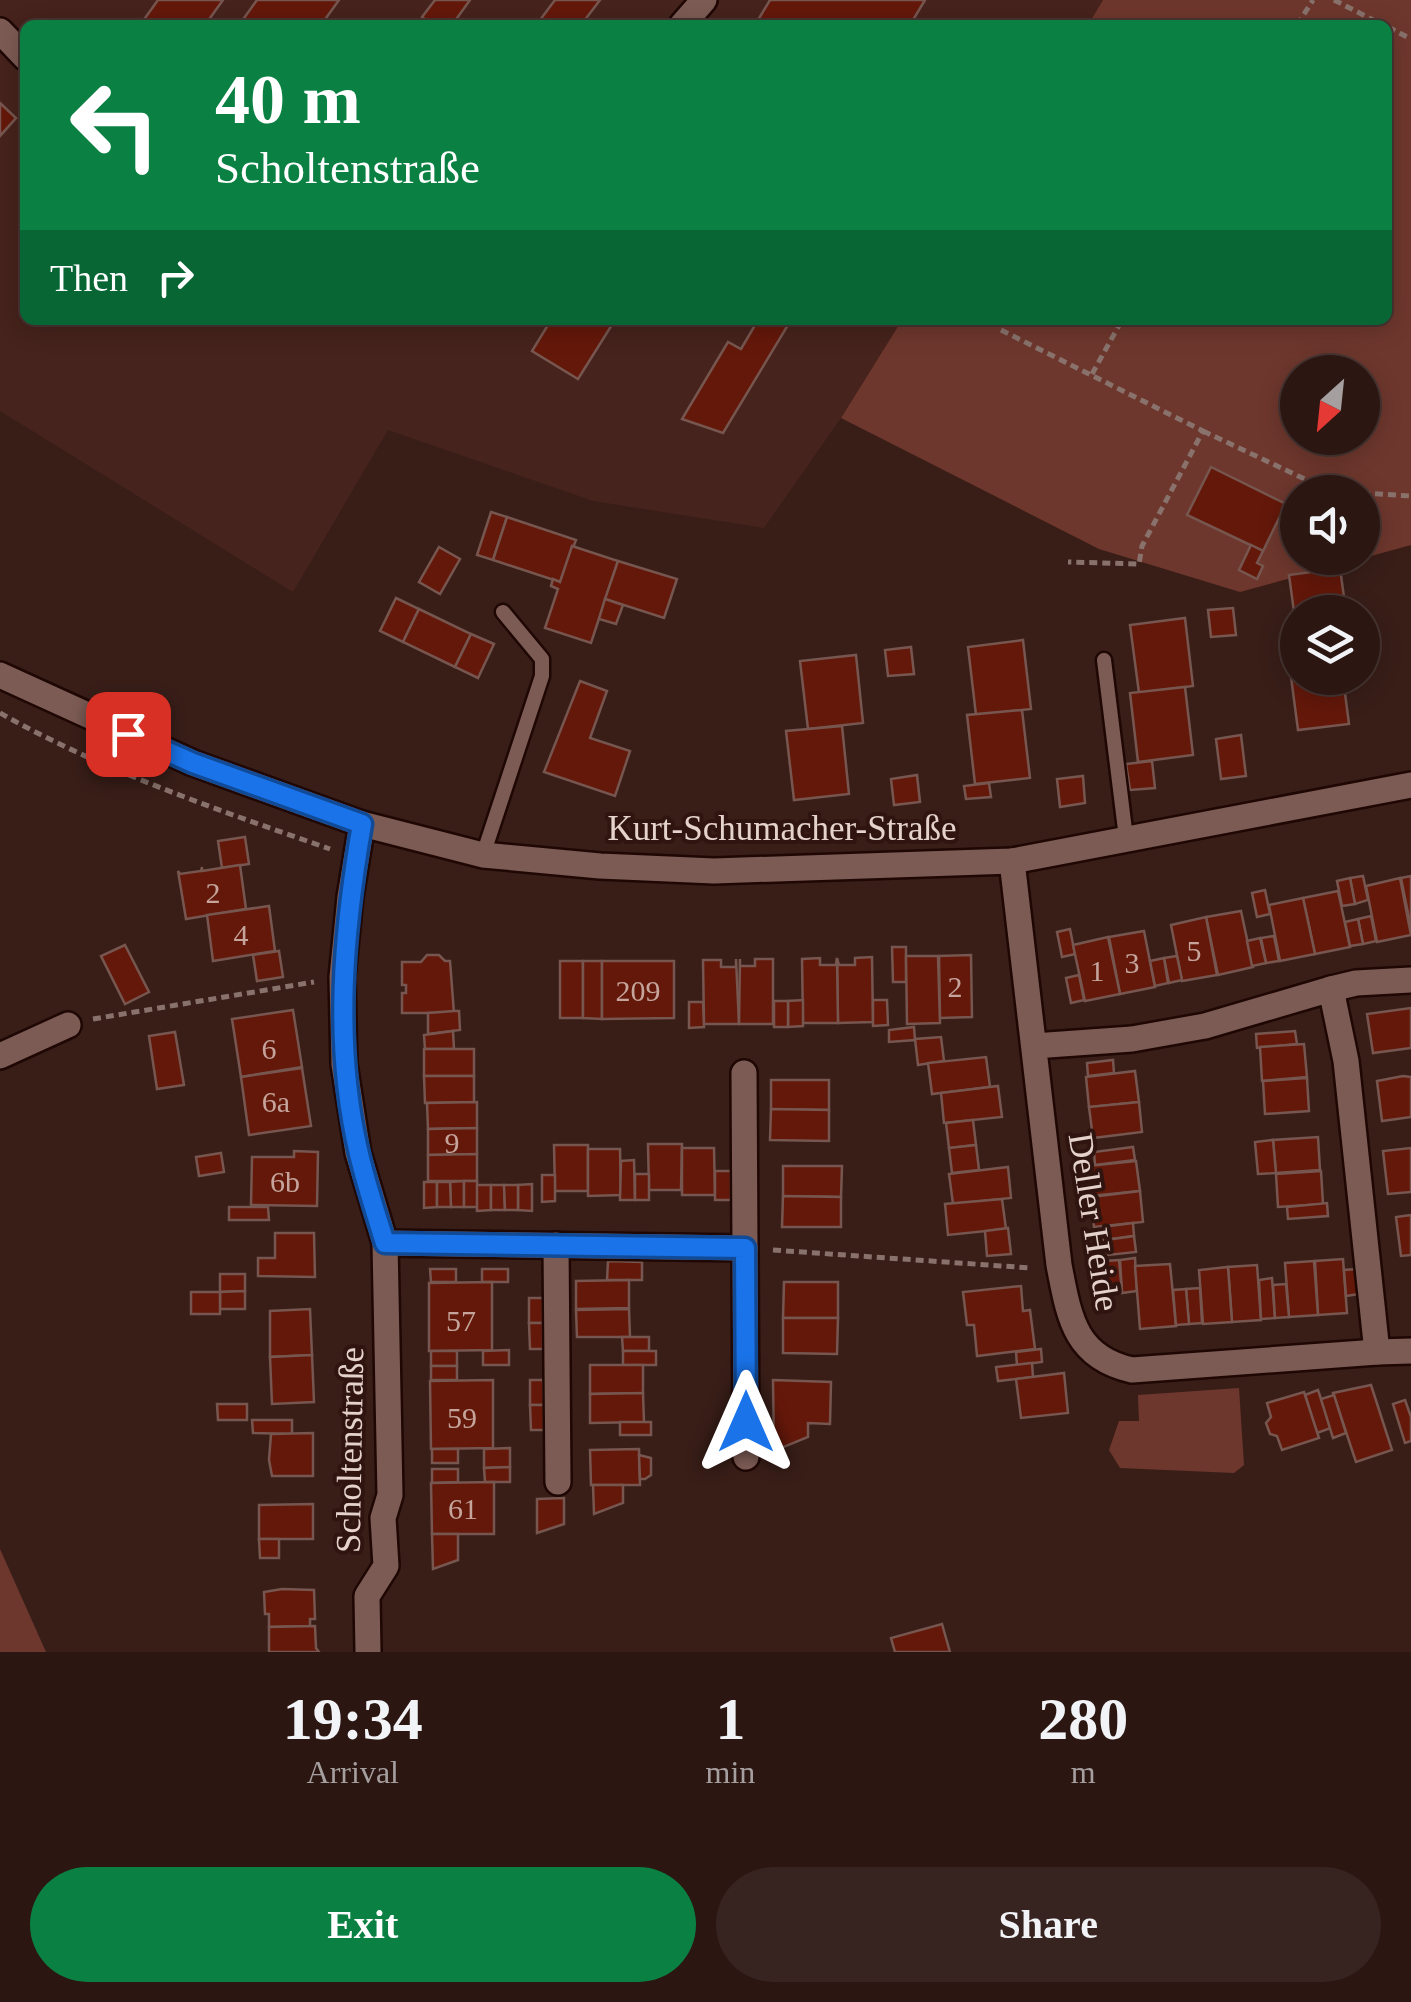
<!DOCTYPE html>
<html lang="en">
<head>
<meta charset="utf-8">
<style>
  :root { --surface:#2b1612; --page:#372320; --text:#f1f3f6; --muted:#a69f9f; --line:#473532; --accent:#0b8043 }
  body { margin:0; font-family:"Times New Roman",serif; background:var(--page); color:var(--text); height:100vh; display:flex; flex-direction:column; font-size:38px; white-space:nowrap }
  * { box-sizing:border-box; margin:0 }
  p { font-size:32px; color:var(--muted) }
  .icon { flex:none; width:55px; height:55px; fill:none; stroke:currentColor; stroke-width:2; stroke-linecap:round; stroke-linejoin:round }
  .map { position:relative; height:1652px; overflow:hidden }
  .panel { display:flex; flex-direction:column; background:var(--surface); flex:1 }
  .panel>* { flex:none }
  .hud { position:absolute; left:20px; top:20px; width:1372px; height:305px; border-radius:15px; box-shadow:0 5px 25px #0003,0 0 0 2px var(--line); background:#0b8043; color:#fff; overflow:hidden }
  .needle { width:65px; rotate:207deg }
  .buttons { position:absolute; left:1280px; top:355px; display:grid; gap:20px }
  .buttons a { display:grid; place-items:center; width:100px; height:100px; border-radius:50%; background:var(--surface); box-shadow:0 5px 25px #0003,0 0 0 2px var(--line); font-size:50px }
  .pin { position:absolute; display:grid; place-items:center; width:85px; height:85px; color:#fff; margin:-42px; border-radius:20px; box-shadow:0 5px 15px #0006 }
  .me { position:absolute; width:110px; margin:-55px; rotate:0deg; stroke-linejoin:round; filter:drop-shadow(0 0 8px #0008) }
  .turn { display:flex; align-items:center; gap:35px; height:210px; padding:0 30px; font-size:45px }
  .turn .icon { width:130px; height:130px; stroke-width:2.5 }
  .turn b { display:block; font-size:70px; line-height:85px }
  .then { display:flex; align-items:center; height:95px; padding:0 30px; background:#0003; gap:20px; font-size:38px }
  .eta { display:flex; justify-content:space-evenly; align-items:center; height:170px; text-align:center }
  .eta b { font-size:60px; font-weight:600; line-height:70px }
  .button { display:flex; gap:20px; margin-top:auto; padding:20px 30px }
  .button a { flex:1; height:115px; border-radius:60px; background:var(--accent); color:#fff; font-size:40px; font-weight:600; line-height:115px; text-align:center }
  .button a+a { background:var(--page); color:var(--text) }
  .map>svg:first-child { display:block }
</style>
</head>
<body>
<div class="map">
<svg width="1411" height="1652" viewBox="0 0 1411 1652">
  <rect width="100%" height="100%" fill="#391e18"/>
  <polygon fill="#46231c" points="0,0 1103,0 1088,25 25,25 25,320 902,320 841,418 764,528 593,501 388,430 293,592 0,411"/>
  <g fill="#6e372d" fill-rule="evenodd">
    <path d="M1103 0H1411V545L1240 592 1099 549 841 418 902 320H1388V25H1088ZM1298 372H1362V438H1298ZM1298 492H1362V558H1298Z"/>
    <polygon points="1239,1388 1244,1465 1234,1473 1120,1468 1109,1450 1119,1421 1139,1421 1138,1395"/>
    <polygon points="0,1549 46,1652 0,1652"/>
  </g>
  <g fill="#64180a" stroke="#76564f" stroke-width="2.5">
    <polygon points="158,0 223,0 205,25 140,25"/>
    <polygon points="257,0 339,0 321,25 239,25"/>
    <polygon points="435,0 470,0 452,25 433,25 422,17"/>
    <polygon points="555,0 600,0 581,25 547,25 540,20"/>
    <polygon points="770,0 925,0 910,25 755,25"/>
    <polygon points="0,103 16,118 0,136"/>
    <polygon points="551,320 615,320 578,379 532,351"/>
    <polygon points="758,320 791,320 723,433 682,419 728,342 741,349"/>
    <polygon points="1211,467 1286,504 1263,551 1187,515"/>
    <polygon points="491,512 507,517 493,560 477,555"/>
    <polygon points="507,517 576,540 560,582 493,560"/>
    <polygon points="1251,545 1263,551 1257,563 1263,566 1257,579 1239,570"/>
    <polygon points="572,546 618,561 591,643 545,628 558,589 551,586 553,579 560,582"/>
    <polygon points="439,547 460,559 440,594 419,582"/>
    <polygon points="618,561 677,579 664,618 605,599"/>
    <polygon points="1340,568 1346,612 1298,612 1298,641 1289,575"/>
    <polygon points="396,598 419,609 403,642 380,631"/>
    <polygon points="605,599 623,605 616,624 599,619"/>
    <polygon points="1233,608 1236,635 1211,637 1208,610"/>
    <polygon points="419,609 471,634 455,667 403,642"/>
    <polygon points="1185,618 1193,686 1139,693 1130,625"/>
    <polygon points="471,634 494,644 478,678 455,667"/>
    <polygon points="1023,640 1031,709 976,715 968,647"/>
    <polygon points="911,647 914,674 888,676 885,650"/>
    <polygon points="1298,653 1298,678 1343,678 1349,724 1298,730 1288,654"/>
    <polygon points="856,655 863,723 808,729 800,661"/>
    <polygon points="580,681 607,691 590,738 630,751 615,796 544,772"/>
    <polygon points="1185,687 1193,755 1138,762 1130,693"/>
    <polygon points="1022,710 1030,778 975,784 967,715"/>
    <polygon points="842,726 849,794 794,800 786,731"/>
    <polygon points="1241,735 1246,776 1221,779 1216,739"/>
    <polygon points="1152,761 1155,788 1130,790 1126,764"/>
    <polygon points="917,775 920,802 894,805 891,779"/>
    <polygon points="1083,776 1085,803 1060,807 1057,779"/>
    <polygon points="989,783 991,797 966,799 964,786"/>
    <polygon points="245,837 249,864 222,868 218,841"/>
    <polygon points="240,865 246,909 186,919 178,871 180,874 201,871 202,867 202,871"/>
    <polygon points="1363,876 1368,900 1355,904 1350,878"/>
    <polygon points="1411,876 1411,928 1401,878"/>
    <polygon points="1350,878 1355,904 1342,906 1337,881"/>
    <polygon points="1400,878 1411,935 1377,942 1366,886"/>
    <polygon points="1265,890 1270,914 1257,917 1252,893"/>
    <polygon points="1338,891 1350,947 1315,954 1303,898"/>
    <polygon points="1303,898 1315,954 1280,961 1269,905"/>
    <polygon points="269,906 275,951 213,961 207,915"/>
    <polygon points="1241,911 1253,967 1218,975 1206,917"/>
    <polygon points="1371,916 1376,941 1363,944 1358,919"/>
    <polygon points="1206,917 1217,975 1182,981 1171,925"/>
    <polygon points="1358,919 1363,944 1350,946 1345,922"/>
    <polygon points="1070,929 1075,954 1062,957 1057,932"/>
    <polygon points="1144,931 1155,987 1120,994 1109,937"/>
    <polygon points="1274,936 1279,961 1266,963 1261,938"/>
    <polygon points="1108,937 1120,994 1085,1001 1073,945"/>
    <polygon points="1260,938 1266,963 1252,966 1247,941"/>
    <polygon points="125,945 149,992 125,1004 101,956"/>
    <polygon points="892,947 906,947 906,982 893,982"/>
    <polygon points="279,951 283,977 257,981 253,955"/>
    <polygon points="427,955 439,955 445,961 450,961 454,1013 402,1013 402,993 406,993 406,985 402,985 402,962 421,962"/>
    <polygon points="971,955 972,1017 940,1018 939,956"/>
    <polygon points="906,956 938,956 940,1023 907,1024"/>
    <polygon points="1177,956 1182,980 1169,983 1164,958"/>
    <polygon points="872,957 873,1022 838,1023 837,958 839,965 855,965 855,958"/>
    <polygon points="820,958 820,965 836,965 837,958 838,1023 803,1023 802,959"/>
    <polygon points="1164,958 1168,983 1155,986 1150,961"/>
    <polygon points="736,959 739,1024 704,1024 703,960 721,960 721,967 736,967"/>
    <polygon points="740,959 740,966 755,966 755,959 773,959 773,1024 739,1024"/>
    <rect x="560" y="961" width="23" height="57"/>
    <polygon points="583,961 602,961 602,1019 583,1018"/>
    <polygon points="602,961 674,961 674,1018 602,1019"/>
    <polygon points="1079,975 1084,1000 1071,1003 1066,978"/>
    <polygon points="803,1000 803,1026 788,1027 788,1001"/>
    <polygon points="873,1000 887,1000 888,1025 873,1026"/>
    <rect x="774" y="1001" width="14" height="26"/>
    <polygon points="689,1002 703,1002 704,1027 689,1028"/>
    <polygon points="1411,1008 1411,1048 1373,1053 1367,1014"/>
    <polygon points="293,1010 302,1067 241,1077 232,1019"/>
    <polygon points="454,1011 459,1011 460,1030 428,1034 428,1013"/>
    <polygon points="914,1027 915,1040 889,1042 889,1030"/>
    <polygon points="453,1031 454,1049 425,1049 424,1035"/>
    <polygon points="1295,1031 1297,1044 1257,1048 1256,1034"/>
    <polygon points="175,1032 184,1085 157,1089 149,1036"/>
    <polygon points="941,1037 944,1061 918,1065 915,1039"/>
    <polygon points="1304,1044 1307,1077 1262,1081 1260,1047"/>
    <rect x="424" y="1049" width="50" height="27"/>
    <polygon points="986,1057 990,1087 932,1094 928,1063"/>
    <polygon points="1113,1060 1114,1073 1088,1076 1087,1063"/>
    <polygon points="302,1068 311,1126 249,1135 241,1077"/>
    <polygon points="1135,1071 1139,1102 1089,1107 1086,1077"/>
    <polygon points="424,1076 474,1076 474,1102 425,1103"/>
    <polygon points="1403,1076 1411,1077 1411,1117 1382,1121 1377,1081"/>
    <polygon points="1307,1078 1309,1111 1265,1114 1263,1081"/>
    <polygon points="771,1080 829,1080 829,1110 771,1109"/>
    <polygon points="998,1086 1002,1117 944,1123 941,1093"/>
    <polygon points="477,1102 477,1128 428,1129 427,1103"/>
    <polygon points="1139,1102 1142,1132 1093,1138 1089,1107"/>
    <polygon points="771,1109 829,1110 829,1141 770,1140"/>
    <polygon points="973,1120 976,1145 949,1148 946,1123"/>
    <polygon points="477,1128 477,1154 428,1155 428,1129"/>
    <polygon points="1318,1137 1320,1170 1276,1173 1273,1140"/>
    <polygon points="1273,1140 1276,1173 1258,1174 1255,1142"/>
    <polygon points="648,1144 682,1144 681,1190 649,1190"/>
    <polygon points="554,1145 588,1145 588,1191 555,1191"/>
    <polygon points="976,1145 979,1170 952,1173 949,1148"/>
    <polygon points="1133,1147 1135,1160 1095,1165 1094,1152"/>
    <polygon points="682,1148 714,1148 715,1195 682,1195"/>
    <polygon points="1411,1148 1411,1192 1388,1194 1383,1151"/>
    <polygon points="588,1149 620,1149 621,1195 588,1196"/>
    <polygon points="294,1151 318,1152 317,1206 251,1205 252,1157 294,1157"/>
    <polygon points="221,1153 224,1172 199,1176 196,1157"/>
    <polygon points="477,1154 477,1181 428,1181 428,1155"/>
    <polygon points="634,1160 635,1200 620,1200 621,1161"/>
    <polygon points="1136,1161 1140,1191 1091,1196 1088,1166"/>
    <polygon points="783,1166 842,1166 841,1197 783,1196"/>
    <polygon points="1008,1167 1011,1198 953,1204 949,1174"/>
    <rect x="715" y="1171" width="16" height="29"/>
    <polygon points="1321,1171 1323,1204 1278,1207 1276,1174"/>
    <rect x="635" y="1174" width="14" height="26"/>
    <polygon points="542,1175 555,1175 555,1201 542,1202"/>
    <polygon points="464,1181 464,1207 451,1207 450,1182"/>
    <polygon points="464,1181 477,1181 478,1207 464,1207"/>
    <polygon points="424,1182 437,1182 437,1207 424,1208"/>
    <polygon points="437,1182 450,1182 451,1207 437,1207"/>
    <polygon points="532,1184 532,1211 518,1210 518,1185"/>
    <polygon points="477,1185 491,1185 491,1210 477,1211"/>
    <polygon points="491,1185 504,1185 505,1210 491,1210"/>
    <polygon points="504,1185 518,1185 518,1210 505,1210"/>
    <polygon points="1140,1191 1143,1222 1094,1227 1091,1197"/>
    <polygon points="783,1196 841,1197 841,1227 782,1227"/>
    <polygon points="1002,1199 1006,1229 948,1235 945,1204"/>
    <polygon points="1327,1203 1328,1216 1288,1219 1287,1207"/>
    <polygon points="229,1207 268,1207 269,1220 229,1220"/>
    <polygon points="1411,1215 1411,1255 1401,1256 1396,1217"/>
    <polygon points="1133,1223 1134,1236 1104,1240 1102,1227"/>
    <polygon points="1008,1228 1011,1254 987,1256 985,1231"/>
    <polygon points="275,1233 314,1233 315,1277 258,1276 258,1258 275,1258"/>
    <polygon points="1134,1236 1136,1252 1108,1255 1106,1240"/>
    <polygon points="1135,1258 1137,1291 1122,1293 1120,1260"/>
    <polygon points="1343,1259 1347,1313 1318,1315 1315,1261"/>
    <polygon points="1119,1260 1122,1292 1108,1294 1105,1261"/>
    <polygon points="608,1261 642,1262 642,1280 607,1280"/>
    <polygon points="1314,1261 1318,1315 1289,1317 1285,1263"/>
    <polygon points="1170,1264 1176,1326 1140,1329 1135,1266"/>
    <polygon points="1257,1265 1261,1320 1232,1322 1228,1267"/>
    <polygon points="1228,1267 1232,1322 1203,1324 1199,1270"/>
    <polygon points="430,1269 456,1269 456,1282 431,1282"/>
    <rect x="482" y="1269" width="26" height="13"/>
    <polygon points="1357,1269 1359,1294 1346,1296 1344,1270"/>
    <polygon points="220,1274 245,1274 245,1291 220,1292"/>
    <polygon points="1272,1278 1275,1318 1261,1319 1259,1280"/>
    <polygon points="629,1280 629,1308 576,1309 576,1281"/>
    <polygon points="492,1282 492,1350 429,1351 429,1283"/>
    <polygon points="784,1282 838,1282 838,1318 783,1318"/>
    <polygon points="1286,1284 1289,1317 1275,1318 1273,1285"/>
    <polygon points="1021,1286 1023,1311 1030,1310 1035,1349 977,1356 974,1325 967,1325 963,1292"/>
    <polygon points="1200,1288 1202,1323 1189,1324 1186,1289"/>
    <polygon points="1186,1289 1189,1324 1176,1325 1173,1290"/>
    <polygon points="245,1291 245,1309 220,1309 220,1292"/>
    <rect x="191" y="1292" width="29" height="22"/>
    <rect x="529" y="1298" width="14" height="25"/>
    <polygon points="310,1309 312,1355 270,1357 270,1311"/>
    <polygon points="629,1309 630,1337 577,1337 576,1310"/>
    <polygon points="783,1318 838,1318 837,1354 783,1353"/>
    <polygon points="529,1323 543,1323 543,1349 530,1349"/>
    <polygon points="622,1337 649,1337 649,1351 623,1351"/>
    <polygon points="1041,1349 1042,1362 1017,1365 1016,1352"/>
    <polygon points="509,1350 509,1365 483,1365 483,1351"/>
    <rect x="431" y="1351" width="26" height="15"/>
    <rect x="623" y="1351" width="33" height="14"/>
    <polygon points="312,1355 314,1402 272,1404 270,1357"/>
    <polygon points="1032,1363 1033,1377 998,1381 996,1367"/>
    <polygon points="590,1365 643,1365 643,1393 590,1394"/>
    <rect x="431" y="1366" width="26" height="14"/>
    <polygon points="1064,1373 1068,1413 1021,1418 1016,1379"/>
    <polygon points="493,1380 493,1448 431,1449 430,1381"/>
    <polygon points="530,1380 543,1380 544,1405 530,1405"/>
    <polygon points="773,1380 831,1382 830,1424 808,1423 808,1437 774,1451"/>
    <polygon points="1371,1385 1392,1450 1356,1462 1333,1393"/>
    <polygon points="1318,1390 1331,1428 1317,1433 1305,1395"/>
    <polygon points="1304,1392 1319,1438 1282,1450 1277,1436 1270,1434 1266,1423 1271,1417 1267,1403"/>
    <polygon points="643,1393 644,1422 590,1423 590,1394"/>
    <polygon points="1334,1395 1346,1433 1333,1438 1321,1399"/>
    <polygon points="1405,1400 1411,1417 1411,1441 1405,1443 1393,1404"/>
    <polygon points="217,1404 247,1404 247,1420 218,1420"/>
    <polygon points="530,1405 544,1405 544,1430 531,1430"/>
    <polygon points="252,1420 292,1420 292,1434 253,1433"/>
    <rect x="620" y="1422" width="31" height="13"/>
    <polygon points="313,1433 313,1476 272,1476 269,1460 271,1434"/>
    <polygon points="510,1448 510,1467 484,1468 484,1449"/>
    <rect x="432" y="1449" width="26" height="14"/>
    <polygon points="639,1449 640,1485 591,1485 590,1450"/>
    <polygon points="639,1455 651,1458 651,1475 645,1479 640,1479"/>
    <polygon points="510,1467 510,1482 485,1482 484,1468"/>
    <polygon points="432,1469 458,1469 458,1482 432,1483"/>
    <polygon points="494,1482 494,1534 432,1534 431,1483"/>
    <polygon points="593,1485 623,1485 623,1503 594,1514"/>
    <polygon points="564,1498 564,1524 537,1533 537,1499"/>
    <polygon points="313,1504 313,1539 259,1539 259,1505"/>
    <polygon points="432,1534 458,1534 458,1560 433,1569"/>
    <polygon points="259,1539 279,1539 279,1558 260,1558"/>
    <polygon points="282,1589 314,1590 315,1619 310,1619 310,1626 269,1627 269,1614 265,1614 264,1592"/>
    <polygon points="942,1624 950,1652 895,1652 891,1638"/>
    <polygon points="315,1626 316,1648 319,1652 269,1652 269,1627"/>
  </g>
  <g fill="none" stroke-linecap="round" stroke-linejoin="round">
    <g stroke="#1f0704" stroke-width="19">
      <g id="service">
        <polyline points="1104,660 1126,838"/>
        <polyline points="483,855 542,676 542,659 503,612"/>
      </g>
    </g>
    <g stroke="#1f0704" stroke-width="30">
      <g id="minor">
        <polyline points="682,25 704,0"/>
        <polyline points="0,31 25,57"/>
        <polyline points="0,675 193,763 362,824 483,855 600,866 714,871 1012,861 1411,785"/>
        <polyline points="362,824 350,897 342,977 344,1064 358,1153 385,1243 390,1495 383,1518 386,1566 367,1596 368,1652"/>
        <path d="M1012 861 1059 1265C1069 1316 1074 1357 1132 1370L1377 1352 1346 1061 1331 989 1205 1026 1132 1039 1034 1046"/>
        <polyline points="1331,989 1356,983 1411,980"/>
        <polyline points="0,1056 68,1025"/>
        <polyline points="385,1243 745,1248 744,1073"/>
        <polyline points="556,1245 558,1482"/>
        <polyline points="745,1248 746,1457"/>
        <polyline points="1377,1352 1411,1351"/>
      </g>
    </g>
    <g stroke="#89726c" stroke-width="5" stroke-dasharray="8 5" stroke-linecap="butt">
      <polyline points="1334,0 1383,25"/>
      <polyline points="1297,25 1313,0"/>
      <polyline points="1388,27 1411,39"/>
      <polyline points="1001,330 1203,431 1142,546 1139,564 1068,562"/>
      <polyline points="1092,374 1122,320"/>
      <polyline points="1203,431 1328,490 1362,492"/>
      <polyline points="1362,493 1411,496"/>
      <path d="M0 713C103 771 218 810 330 849"/>
      <polyline points="93,1019 314,982"/>
      <polyline points="773,1250 1031,1268"/>
    </g>
    <use href="#service" stroke="#7c5b54" stroke-width="14"/>
    <use href="#minor" stroke="#7c5b54" stroke-width="25"/>
  </g>
  <g fill="none" stroke-linecap="round" stroke-linejoin="round">
    <g stroke="#114b97" stroke-width="25">
      <path id="route" d="M128 734 193 763 362 824C343 934 333 1044 359 1154 366 1184 376 1214 385 1243L745 1248 746 1422"/>
    </g>
    <use href="#route" stroke="#1a73e8" stroke-width="18"/>
  </g>
  <g text-anchor="middle" dominant-baseline="central" stroke-width="8" stroke-linejoin="round" paint-order="stroke">
    <g font-size="30" fill="#c5a49c">
      <text x="213" y="892">2</text>
      <text x="241" y="934">4</text>
      <text x="1194" y="950">5</text>
      <text x="1132" y="962">3</text>
      <text x="1097" y="970">1</text>
      <text x="955" y="986">2</text>
      <text x="638" y="990">209</text>
      <text x="269" y="1048">6</text>
      <text x="276" y="1101">6a</text>
      <text x="452" y="1142">9</text>
      <text x="285" y="1181">6b</text>
      <text x="461" y="1320">57</text>
      <text x="462" y="1417">59</text>
      <text x="463" y="1508">61</text>
    </g>
    <g font-size="35" fill="#e5d2cd" stroke="#2f140f">
      <text x="782" y="828">Kurt-Schumacher-Straße</text>
      <text transform="translate(1094 1222) rotate(81)">Deller Heide</text>
      <text transform="translate(350 1450) rotate(-89)">Scholtenstraße</text>
    </g>
  </g>
</svg>
<div class="buttons">
<a><svg class="needle" viewBox="-14 -14 28 28"><path d="M0-13l5 13h-10z" fill="#e53935"/><path d="M0 13l5-13h-10z" fill="#a69f9f"/></svg></a>
<a><svg class="icon" aria-label="sound" viewBox="0 0 24 24"><path d="M4 9h4l5-4v14l-5-4H4zM17 9q2 3 0 6"/></svg></a>
<a><svg class="icon" aria-label="layers" viewBox="0 0 24 24"><path d="M12 4l9 5-9 5-9-5zM3 14l9 5 9-5"/></svg></a>
</div>
<div class="pin" style="left:128px;top:734px;background:#d93025"><svg class="icon" aria-label="arrive" viewBox="0 0 24 24"><path d="M6 21V4h12l-3 4 3 4H6"/></svg></div>
<svg class="me" style="left:746px;top:1422px" viewBox="-20 -20 40 40"><path d="M0-17L14 15 0 8-14 15z" fill="#1a73e8" stroke="#fff" stroke-width="4"/></svg>
<div class="hud">
<div class="turn"><svg class="icon" aria-label="left" viewBox="0 0 24 24"><path d="M17 20v-9H6M10 6l-5 5 5 5"/></svg><div><b>40 m</b>Scholtenstraße</div></div>
<div class="then">Then<svg class="icon" aria-label="right" viewBox="0 0 24 24"><path d="M7 20v-9h11M14 6l5 5-5 5"/></svg></div>
</div>
</div>
<section class="panel">
<div class="eta">
<div><b>19:34</b><p>Arrival</p></div>
<div><b>1</b><p>min</p></div>
<div><b>280</b><p>m</p></div>
</div>
<div class="button"><a>Exit</a><a>Share</a></div>
</section>
</body>
</html>
